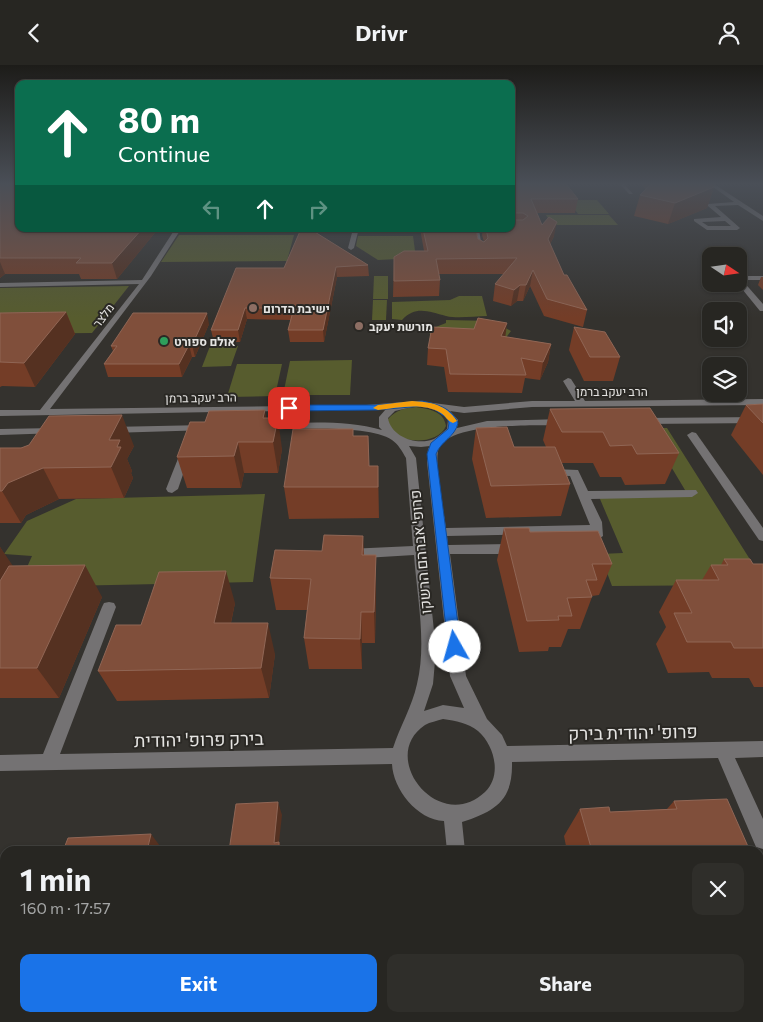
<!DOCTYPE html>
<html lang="en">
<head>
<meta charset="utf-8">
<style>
  :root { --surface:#272622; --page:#2f2e2a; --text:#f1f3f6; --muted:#a4a5a5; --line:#434340; --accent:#1a73e8 }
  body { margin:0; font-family:Commissioner,Heebo,sans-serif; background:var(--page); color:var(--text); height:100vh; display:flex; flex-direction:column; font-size:19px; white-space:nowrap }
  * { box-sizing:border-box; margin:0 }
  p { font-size:16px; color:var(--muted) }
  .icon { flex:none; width:28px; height:28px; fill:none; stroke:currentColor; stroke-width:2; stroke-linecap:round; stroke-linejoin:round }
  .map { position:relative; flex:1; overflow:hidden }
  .details { position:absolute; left:0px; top:781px; width:764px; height:176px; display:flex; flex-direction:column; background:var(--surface); border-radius:15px 15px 0 0; box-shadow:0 1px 4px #0004,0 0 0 1px var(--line) }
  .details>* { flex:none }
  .banner { position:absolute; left:15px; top:15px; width:500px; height:152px; border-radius:10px; box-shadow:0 1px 4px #0004,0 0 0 1px var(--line); background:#0b6e4f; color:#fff; overflow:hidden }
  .needle { width:32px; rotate:103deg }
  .tools { position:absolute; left:702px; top:182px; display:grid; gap:10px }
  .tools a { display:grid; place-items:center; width:45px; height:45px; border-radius:10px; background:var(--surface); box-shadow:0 1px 4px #0004,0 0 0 1px var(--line); font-size:25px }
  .pin { position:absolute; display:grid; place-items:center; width:42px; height:42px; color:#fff; margin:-21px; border-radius:10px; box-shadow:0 2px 8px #0006 }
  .me { position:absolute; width:55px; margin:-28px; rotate:353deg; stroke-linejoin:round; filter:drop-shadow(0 0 4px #0008) }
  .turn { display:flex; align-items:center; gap:18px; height:105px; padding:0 20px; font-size:22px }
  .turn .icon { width:65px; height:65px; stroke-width:2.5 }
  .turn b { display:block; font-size:35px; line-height:42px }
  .lanes { display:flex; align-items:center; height:48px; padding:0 20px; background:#0003; justify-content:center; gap:25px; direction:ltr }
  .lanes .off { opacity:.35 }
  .round { display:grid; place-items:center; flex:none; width:52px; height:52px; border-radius:10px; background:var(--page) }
  .overview { display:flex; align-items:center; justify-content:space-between; height:85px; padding:0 20px }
  h1 { font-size:30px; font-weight:700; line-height:38px }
  .cta { display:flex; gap:10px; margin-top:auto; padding:10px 20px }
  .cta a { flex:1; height:58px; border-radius:10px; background:var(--accent); color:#fff; font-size:20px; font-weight:700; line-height:58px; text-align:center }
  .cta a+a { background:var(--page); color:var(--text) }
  header { display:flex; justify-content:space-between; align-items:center; height:65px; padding:0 20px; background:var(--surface); font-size:22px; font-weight:700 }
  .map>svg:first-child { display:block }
</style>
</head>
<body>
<header><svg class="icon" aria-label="back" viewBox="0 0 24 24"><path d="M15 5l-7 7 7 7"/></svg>Drivr<svg class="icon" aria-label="person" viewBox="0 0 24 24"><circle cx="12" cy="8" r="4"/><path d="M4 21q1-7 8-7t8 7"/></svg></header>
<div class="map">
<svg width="763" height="957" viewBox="0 0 763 957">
  <rect width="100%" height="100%" fill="#34322e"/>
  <g fill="#575c2e">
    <polygon points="568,135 597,135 609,149 578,149"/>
    <polygon points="546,150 609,150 618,160 552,160"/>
    <polygon points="179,170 294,170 287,196 161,197"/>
    <polygon points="358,171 413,171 416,193 378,195 356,181"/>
    <polygon points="374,211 388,211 388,234 373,234"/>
    <polygon points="129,221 92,268 0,269 0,223"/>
    <path d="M459 231H482L487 251C474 251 458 254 446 251 429 247 416 240 402 255L392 254V237L450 235Z"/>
    <polygon points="373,235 387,235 386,255 372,255"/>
    <polygon points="446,255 493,256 511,266 505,274 433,275 428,265 446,258"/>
    <polygon points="210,281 238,281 231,301 202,302"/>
    <polygon points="352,295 350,330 283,330 290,296"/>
    <polygon points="237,299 282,299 275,331 227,332"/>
    <path d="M416 342C429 344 444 346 446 361 440 376 416 378 403 373 398 371 393 367 389 365L388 354C396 345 405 343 416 342Z"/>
    <polygon points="648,363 667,363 763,515 745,520 612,521 600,489 623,488 597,427 685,425"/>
    <polygon points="265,429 253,517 18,522 32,491 4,489 27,456 76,434"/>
  </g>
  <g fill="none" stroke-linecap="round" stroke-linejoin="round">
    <g fill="#747273" fill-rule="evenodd">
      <polygon points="620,119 624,119 633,129 629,129"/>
      <path d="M709 119H714L763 151V156L738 140 715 141 740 163 737 165H707L694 156V154L721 152 708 141V139L734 137ZM725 156 731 161H708L702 157Z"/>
      <path d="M175 164H181L151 211 50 344 366 340 418 336 464 342 532 336H575L563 316 568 313 571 314 585 336 763 334V340L532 342 464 348 450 346 458 355 457 363 487 356 564 354 569 357 564 360C540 361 444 356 438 386 435 406 443 442 446 463L590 460 570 411 546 410 544 406 549 403 553 404 578 405 588 426 696 425 698 428 692 432 591 434 602 457 603 471 597 475 593 474 591 468 447 471 448 480 516 479 520 481 522 484 520 487 516 489H450L466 611 487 654 502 670 507 681 763 676V692L735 693 763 754V784L756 782 718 693 512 697C513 736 495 746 462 757L465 786H447L444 756C417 755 393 724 392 699L0 706V690L43 689 102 542 104 538 109 537 114 538 116 542 60 689 393 683C400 661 412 642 417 619 427 578 417 532 414 490L348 494 344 492 342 489 344 486 348 484 413 481 406 393C402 386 398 379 392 375 369 359 291 364 262 365L257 362 262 359C302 358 343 354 382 365L379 362V352L386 344 0 351V345H40L139 219 0 222V218L142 215ZM412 342C426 341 439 344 448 355L447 364C443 367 438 372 434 374 417 381 391 372 388 353L395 346ZM409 381 421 382 430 381 428 384 427 397 450 611 464 643 443 640 424 646 433 619 436 585 416 393ZM443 654C456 656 468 658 478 666 495 681 502 711 485 727 439 770 377 692 425 660 430 657 437 656 443 654Z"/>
      <polygon points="353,164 438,164 441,166 438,168 358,167 354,183 351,185 348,183"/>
      <polygon points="473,164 479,164 483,190 478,189"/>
      <polygon points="739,211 763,211 763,215 742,215 763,239 763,246 760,246 738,219"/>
      <polygon points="763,352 763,358 641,359 636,356 641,353"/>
      <polygon points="205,360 209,361 209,365 110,368 105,365 110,362"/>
      <polygon points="55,363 59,364 59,368 0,370 0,364"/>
      <polygon points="692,367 696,368 763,463 763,476 759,475 687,370"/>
      <polygon points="186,383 191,386 178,424 172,428 168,427 166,424 181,386"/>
      <rect x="462" y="952" width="22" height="5"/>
    </g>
  </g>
  <g fill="#743d27">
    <polygon points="0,119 158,164 117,214 81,214 79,209 5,209 0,213"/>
    <polygon points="511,119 578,134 575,148 537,148 542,160 554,171 550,179 564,210 587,245 583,262 544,251 530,221 523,236 517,236 511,241 493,236 495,219 504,209 439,209 440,215 439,231 393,232 394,192 424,186 421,169 421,164 476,164 478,174 484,177 482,170 483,164 511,164"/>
    <polygon points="640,119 715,119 707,143 668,159 634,151 640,130 646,124"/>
    <polygon points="264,164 337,164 310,164 368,200 369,211 337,212 324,277 290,277 288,265 291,255 247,254 240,277 214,277 211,265 284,203 301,164"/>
    <polygon points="761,212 763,212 763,225 758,220"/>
    <polygon points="66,247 75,269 35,322 2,321 0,322 0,248"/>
    <polygon points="209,259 195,292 192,292 182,312 108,312 104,299 113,286 111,281"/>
    <polygon points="574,262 620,292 613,316 584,316 569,285"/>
    <polygon points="505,272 551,279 548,297 540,315 525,313 522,328 448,327 444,302 427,300 428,283"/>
    <polygon points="763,339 763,410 731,370 746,340"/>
    <polygon points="550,344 679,388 665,419 625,420 621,412 600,412 593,398 562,398 570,419 561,451 486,453 472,394 476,363 514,382 546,382 543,375"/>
    <polygon points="266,353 282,384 278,408 244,408 241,423 187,423 177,392 205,357"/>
    <polygon points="354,371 368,371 369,401 378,401 379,453 289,454 284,422"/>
    <polygon points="134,381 127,394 132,406 131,408 133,413 124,433 59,434 26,450 21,458 0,458 0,383"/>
    <polygon points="504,463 530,467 612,499 599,530 592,531 592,532 580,564 568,564 561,582 549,582 548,586 519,587 497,495"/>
    <polygon points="363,471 364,490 376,490 376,522 375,578 362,578 362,604 309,604 304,573 307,545 276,545 270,513 322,486"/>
    <polygon points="0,482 12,501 102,532 59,633 0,633"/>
    <polygon points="724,494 753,499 763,499 763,622 754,622 749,613 712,613 709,607 668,608 656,579 666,562 659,547 676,515 702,515 711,500 721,500"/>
    <polygon points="235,538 231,558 275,589 269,633 117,636 98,606 141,560"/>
    <polygon points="674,736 750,786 567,786 564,771 580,744 610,747 667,744"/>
    <polygon points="608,952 759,952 763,957 609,957"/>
  </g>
  <g fill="#553121">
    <polygon points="714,122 707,143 668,159 675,138"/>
    <polygon points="557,157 554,171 545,189 548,174"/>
    <polygon points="142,164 158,164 117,214 112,198"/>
    <polygon points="0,197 5,209 0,213"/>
    <polygon points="336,202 337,212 324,277 323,265"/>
    <polygon points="533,205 530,221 523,236 526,220"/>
    <polygon points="520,220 517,236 511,241 514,225"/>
    <polygon points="245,243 247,254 240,277 238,265"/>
    <polygon points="66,247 75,269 35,322 24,298"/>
    <polygon points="207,248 209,259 195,292 192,280"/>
    <polygon points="507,258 505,275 501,271"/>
    <polygon points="551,279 548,297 540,315 543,297"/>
    <polygon points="189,280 192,292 182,312 179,299"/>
    <polygon points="265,345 270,376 263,353"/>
    <polygon points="122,350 134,381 127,394 132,406 131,408 133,413 124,433 111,402 109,375"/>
    <polygon points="278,353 282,384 278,408 273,377"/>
    <polygon points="238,377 244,408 241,423 234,391"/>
    <polygon points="43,403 59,434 26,450 21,458 2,426 8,418"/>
    <polygon points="0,482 13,501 0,522"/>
    <polygon points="376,490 376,522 375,578 374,547"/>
    <polygon points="85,500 102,532 59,633 37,603"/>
    <polygon points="226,506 235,538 224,589 214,558"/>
    <polygon points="361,547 362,578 362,604 360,574"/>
    <polygon points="268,558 275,589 269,633 261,603"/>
    <polygon points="278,737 282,750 278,786 274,778"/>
    <polygon points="151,769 160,781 159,786 147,786"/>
    <polygon points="279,777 283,786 279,786"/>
    <polygon points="218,952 227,952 226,957 218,957"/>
  </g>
  <g fill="#804f3b" stroke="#906655">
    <polygon points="0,119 19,119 19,164 142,164 112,198 76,198 81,193 0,193"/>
    <polygon points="511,119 566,119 578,134 531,134 542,160 549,152 557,157 548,174 564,210 567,210 587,245 547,234 533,205 526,220 520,220 514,225 495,219 517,193 436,194 440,215 394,216 394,192 404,186 428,186 423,164 476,164 478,174 484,177 488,173 486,164 511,164 511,155 523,155 528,151 523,148 511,148"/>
    <polygon points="651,119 715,119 714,122 675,138 640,130"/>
    <polygon points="301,164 310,164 368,200 336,202 323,265 288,265 294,243 245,243 238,265 211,265 236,203 284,203"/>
    <polygon points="66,247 24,298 0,297 0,248"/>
    <polygon points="133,248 207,248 192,280 189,280 179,299 104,299 117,281 111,281"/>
    <polygon points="478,253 507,258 501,271 551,279 543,297 521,293 526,310 450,309 446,284 428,283 432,262 474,264"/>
    <polygon points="574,262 605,267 620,292 590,292"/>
    <polygon points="763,339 763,358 746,340"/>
    <polygon points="650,343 679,388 637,389 632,380 610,381 603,367 562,367 550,344"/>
    <polygon points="265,345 263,353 278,353 273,377 238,377 234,391 177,392 190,357 205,357 209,346"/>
    <polygon points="122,350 109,375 120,375 117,382 121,382 111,402 43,403 8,418 2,426 0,426 0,383 21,383 29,380 49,351"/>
    <polygon points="507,362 514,382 555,382 570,419 491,421 476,363"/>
    <polygon points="293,364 353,364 353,371 368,371 369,401 378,401 378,422 284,422"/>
    <polygon points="504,463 529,463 530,467 598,466 612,499 592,499 597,515 586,515 592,532 567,533 572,551 558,551 559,555 527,556"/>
    <polygon points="324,470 363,471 362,490 376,490 374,547 361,547 360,574 304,573 311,514 270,513 275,485 322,486"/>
    <polygon points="724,494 750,494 753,499 763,499 763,583 734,583 731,577 687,577 674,548 692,548 676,515 719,515 711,500 728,500"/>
    <polygon points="85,500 37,603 0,603 0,516 9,501"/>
    <polygon points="226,506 214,558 268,558 261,603 98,606 116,560 141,560 159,507"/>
    <polygon points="727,734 750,786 592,786 580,744 609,742 610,747 677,744 674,736"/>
    <polygon points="278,737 274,778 279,777 279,786 229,786 236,739"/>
    <polygon points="151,769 147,786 63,786 68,773"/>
    <polygon points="759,805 763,814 763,957 638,957 637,952 759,952"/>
    <polygon points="177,952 218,952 218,957 176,957"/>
  </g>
  <linearGradient id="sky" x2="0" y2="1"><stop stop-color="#1d1c19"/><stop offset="0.47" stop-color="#4a4f57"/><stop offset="1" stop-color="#4a4f57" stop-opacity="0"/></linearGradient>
  <rect width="763" height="253" fill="url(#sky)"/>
  <path fill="#1a73e8" stroke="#114b97" d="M422 336C437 339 452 343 458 358 455 372 441 376 436 389L461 582 459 586 455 588 450 586 448 582 427 389 431 378 448 364 449 358 447 353 434 344 422 341 376 345 289 346 285 343 289 340H376Z"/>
  <path fill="#f59e0b" d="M412 336C431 337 445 339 457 356L453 358C447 356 446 351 441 348 422 337 398 343 378 345L373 343 378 340Z"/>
  <g fill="#8d6e63" stroke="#2a2824" stroke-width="2">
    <circle cx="253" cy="243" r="5"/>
    <circle cx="359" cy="261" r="5"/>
  </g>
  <circle fill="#2e9e5b" stroke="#2a2824" stroke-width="2" cx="164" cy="276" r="5"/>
  <g text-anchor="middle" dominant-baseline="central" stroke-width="4" stroke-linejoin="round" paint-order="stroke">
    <g font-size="12" font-weight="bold" fill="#e5e4e2" stroke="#2a2824" text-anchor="start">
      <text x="263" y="243">ישיבת הדרום</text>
      <text x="369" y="261">מורשת יעקב</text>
      <text x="174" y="276">אולם ספורט</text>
    </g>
    <g font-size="12" fill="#e5e4e2" stroke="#2a2824">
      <text transform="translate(103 250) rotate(-53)">מלצר</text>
      <text x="612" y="326">הרב יעקב ברמן</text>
      <text transform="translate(201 332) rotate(-1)">הרב יעקב ברמן</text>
    </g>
    <g font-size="15" fill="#e5e4e2" stroke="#2a2824">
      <text transform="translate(420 487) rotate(-95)">פרופ' אברהם הרשקו</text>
    </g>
    <g font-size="18" fill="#e5e4e2" stroke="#2a2824">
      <text transform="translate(633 667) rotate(-1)">פרופ' יהודית בירק</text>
      <text transform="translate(199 674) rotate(-1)">בירק פרופ' יהודית</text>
    </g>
  </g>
</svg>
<div class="tools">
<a><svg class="needle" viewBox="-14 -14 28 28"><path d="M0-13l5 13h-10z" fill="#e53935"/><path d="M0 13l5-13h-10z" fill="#a4a5a5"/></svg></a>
<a><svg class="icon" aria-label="sound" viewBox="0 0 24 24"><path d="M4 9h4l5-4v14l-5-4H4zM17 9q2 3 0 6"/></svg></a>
<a><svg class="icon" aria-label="layers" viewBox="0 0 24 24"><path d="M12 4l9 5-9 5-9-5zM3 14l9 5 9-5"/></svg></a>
</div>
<div class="pin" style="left:289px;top:343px;background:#d93025"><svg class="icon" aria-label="arrive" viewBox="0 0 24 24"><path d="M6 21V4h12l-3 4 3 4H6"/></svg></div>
<svg class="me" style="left:455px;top:582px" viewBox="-20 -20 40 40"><circle r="19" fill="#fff"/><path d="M0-13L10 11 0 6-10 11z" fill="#1a73e8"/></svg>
<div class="banner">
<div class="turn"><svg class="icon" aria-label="ahead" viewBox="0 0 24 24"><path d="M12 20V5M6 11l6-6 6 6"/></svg><div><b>80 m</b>Continue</div></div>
<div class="lanes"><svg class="icon off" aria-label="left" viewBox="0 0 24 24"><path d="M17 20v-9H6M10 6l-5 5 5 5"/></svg><svg class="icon" aria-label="ahead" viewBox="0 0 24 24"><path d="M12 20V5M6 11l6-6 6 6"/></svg><svg class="icon off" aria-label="right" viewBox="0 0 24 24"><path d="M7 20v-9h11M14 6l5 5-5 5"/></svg></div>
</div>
<section class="details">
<div class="overview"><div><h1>1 min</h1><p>160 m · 17:57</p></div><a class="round"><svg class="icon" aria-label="close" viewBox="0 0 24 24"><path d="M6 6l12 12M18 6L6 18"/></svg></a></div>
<div class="cta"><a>Exit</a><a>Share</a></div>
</section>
</div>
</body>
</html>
